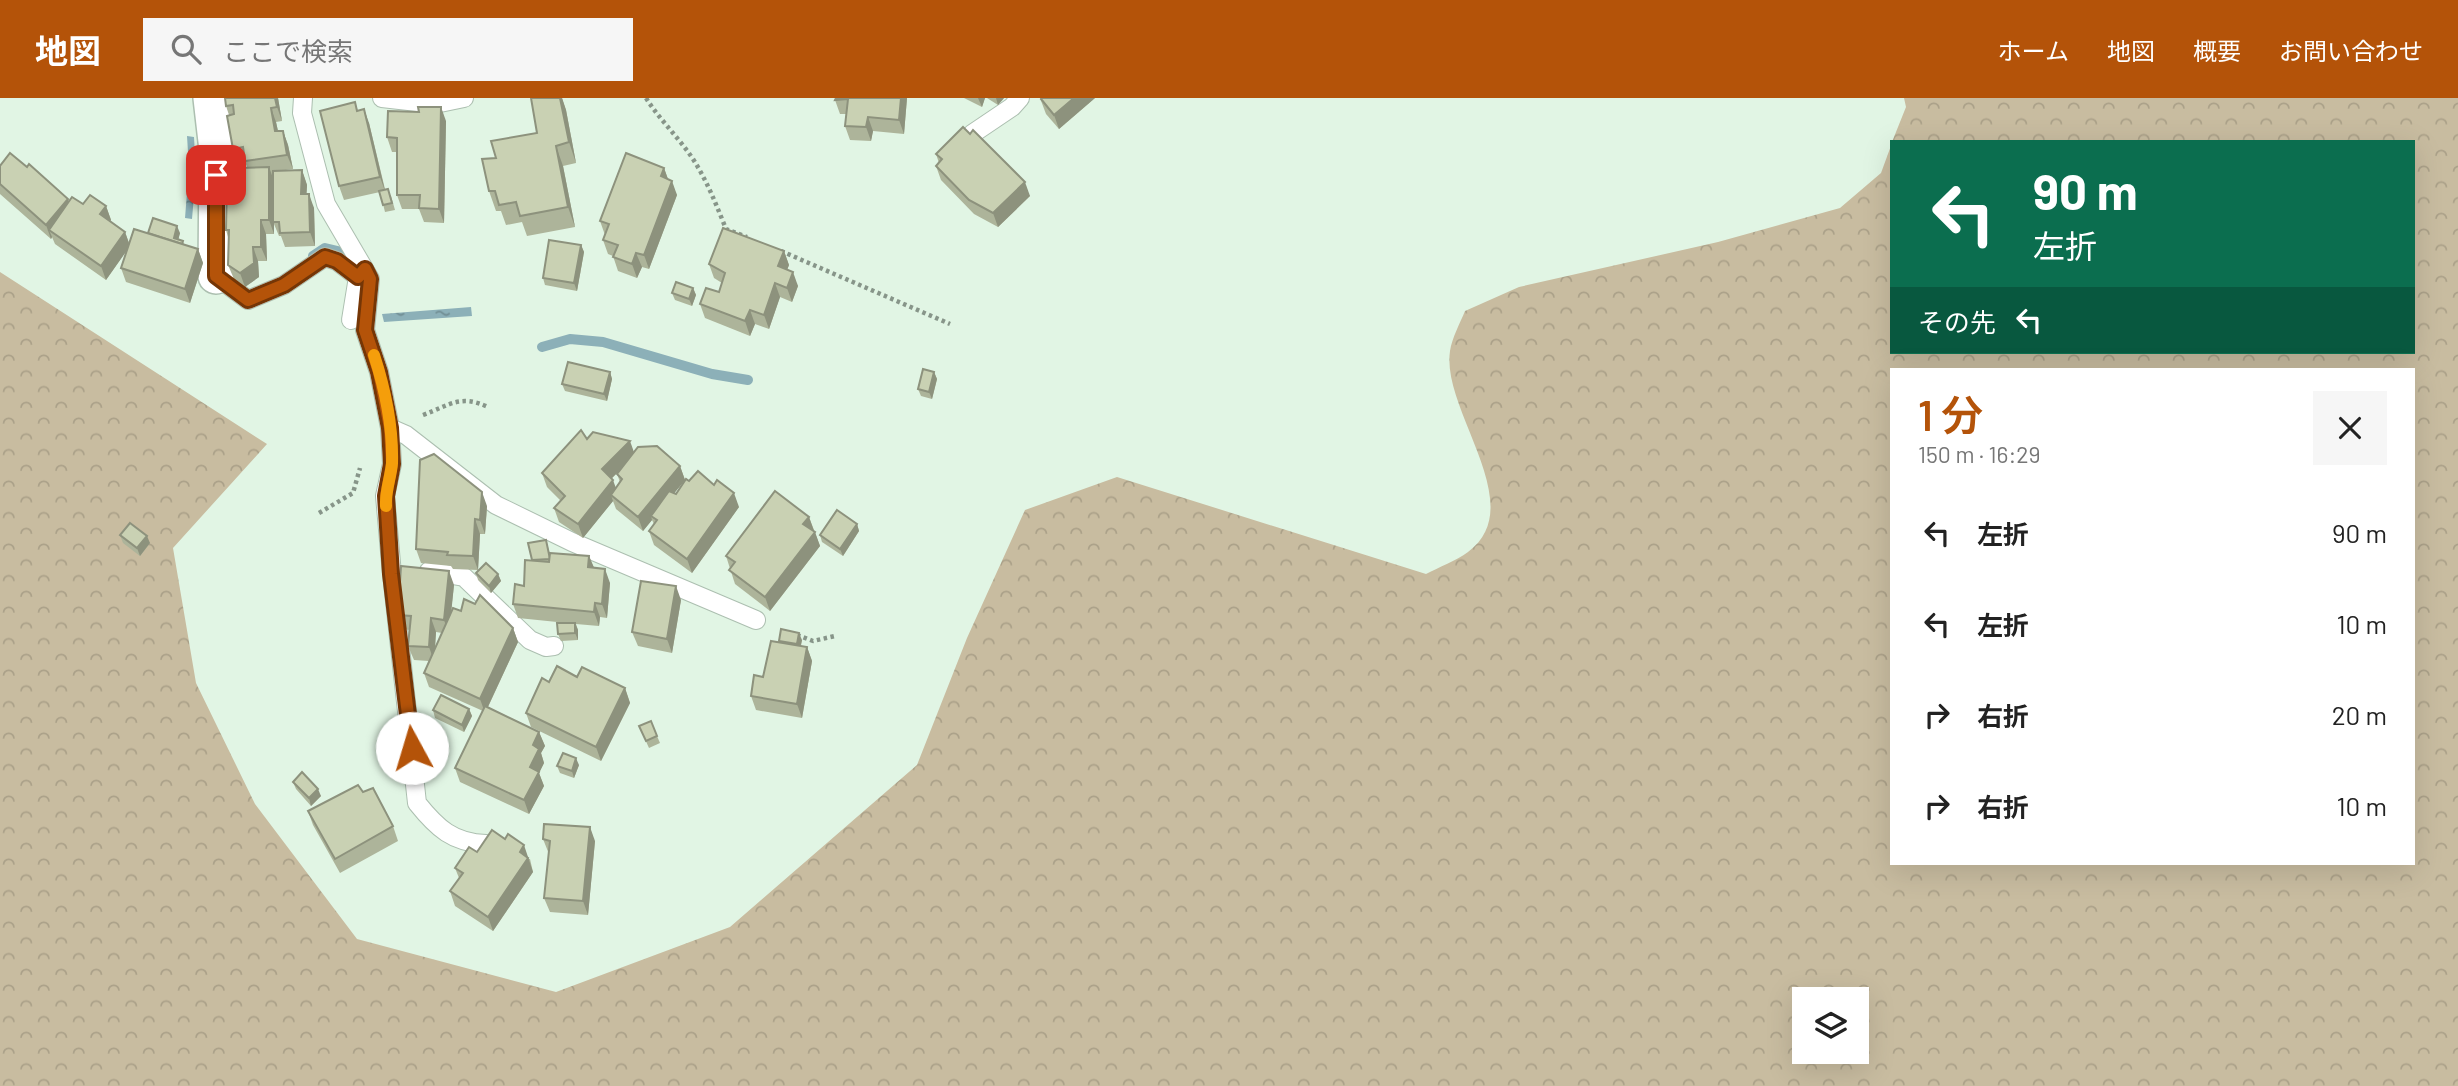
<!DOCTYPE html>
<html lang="ja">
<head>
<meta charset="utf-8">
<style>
  :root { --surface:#fff; --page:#f6f6f6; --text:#222; --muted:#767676; --accent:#b45309 }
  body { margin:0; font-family:Barlow,"Noto Sans JP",sans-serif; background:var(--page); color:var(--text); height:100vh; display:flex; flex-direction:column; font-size:26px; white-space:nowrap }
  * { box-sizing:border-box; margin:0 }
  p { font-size:23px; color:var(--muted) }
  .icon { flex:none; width:38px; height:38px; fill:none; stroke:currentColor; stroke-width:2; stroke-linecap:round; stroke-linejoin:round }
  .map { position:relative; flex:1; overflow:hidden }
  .side { position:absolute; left:1890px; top:270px; width:525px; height:497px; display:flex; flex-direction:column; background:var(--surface); border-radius:0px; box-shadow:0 7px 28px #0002 }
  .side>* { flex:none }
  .top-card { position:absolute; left:1890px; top:42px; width:525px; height:214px; border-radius:0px; box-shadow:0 7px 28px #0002; background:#0b6e4f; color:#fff; overflow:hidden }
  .tools { position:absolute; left:1792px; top:889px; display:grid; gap:14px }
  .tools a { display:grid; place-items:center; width:77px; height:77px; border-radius:0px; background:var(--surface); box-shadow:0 7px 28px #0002; font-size:35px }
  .pin { position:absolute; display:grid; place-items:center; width:60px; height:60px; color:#fff; margin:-30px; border-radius:14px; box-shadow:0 4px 10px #0006 }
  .me { position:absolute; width:77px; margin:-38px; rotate:354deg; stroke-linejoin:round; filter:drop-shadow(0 0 5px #0008) }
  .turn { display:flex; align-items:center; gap:24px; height:147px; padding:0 28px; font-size:32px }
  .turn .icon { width:91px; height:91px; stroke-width:2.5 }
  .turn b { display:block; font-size:49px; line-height:60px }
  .then { display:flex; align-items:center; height:66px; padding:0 28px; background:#0003; gap:14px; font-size:26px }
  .round { display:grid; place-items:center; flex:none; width:74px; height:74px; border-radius:0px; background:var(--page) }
  .headline { display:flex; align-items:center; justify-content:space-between; height:119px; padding:0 28px }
  h1 { font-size:42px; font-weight:600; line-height:52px; color:var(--accent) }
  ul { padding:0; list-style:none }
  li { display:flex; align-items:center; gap:21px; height:91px; padding:0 28px }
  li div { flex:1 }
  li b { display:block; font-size:26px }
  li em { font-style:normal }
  header { display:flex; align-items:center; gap:42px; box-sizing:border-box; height:98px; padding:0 35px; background:var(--accent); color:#fff }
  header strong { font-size:33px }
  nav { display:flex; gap:38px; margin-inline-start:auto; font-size:24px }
  .search { width:490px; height:63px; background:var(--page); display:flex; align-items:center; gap:18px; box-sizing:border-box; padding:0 24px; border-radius:0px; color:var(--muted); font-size:26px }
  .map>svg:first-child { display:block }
</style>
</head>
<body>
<header>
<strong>地図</strong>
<div class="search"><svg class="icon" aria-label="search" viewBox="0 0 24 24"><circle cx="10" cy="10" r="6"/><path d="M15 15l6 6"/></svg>ここで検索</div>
<nav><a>ホーム</a><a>地図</a><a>概要</a><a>お問い合わせ</a></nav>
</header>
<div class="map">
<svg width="2458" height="988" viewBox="0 0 2458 988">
  <defs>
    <pattern id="forest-crowns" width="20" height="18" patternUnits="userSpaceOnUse" patternTransform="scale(1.75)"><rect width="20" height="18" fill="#c8bca0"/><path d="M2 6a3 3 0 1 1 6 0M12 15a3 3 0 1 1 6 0" fill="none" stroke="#aba189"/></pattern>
    <pattern id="water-ripples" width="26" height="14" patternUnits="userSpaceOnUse" patternTransform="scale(1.75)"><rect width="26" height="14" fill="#8cb0b8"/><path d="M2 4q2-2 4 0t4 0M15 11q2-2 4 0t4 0" fill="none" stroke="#718e94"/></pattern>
  </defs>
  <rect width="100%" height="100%" fill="#e1f5e4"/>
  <path fill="url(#forest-crowns)" fill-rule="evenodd" d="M1904 0H2458V988H0V174L267 346 173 450 196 585 255 706 357 841 556 894 730 829 917 667 967 540 1025 412 1117 379 1426 476C1439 469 1456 463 1468 454 1531 407 1441 313 1450 253 1452 240 1460 225 1465 213L1519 189 1718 144 1840 110 1881 75 1892 45V254H2413V44H1892L1906 9ZM1892 271H2413V765H1892ZM1804 901H1857V954H1804Z"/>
  <g fill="url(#water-ripples)">
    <polygon points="187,38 194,39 196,74 192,121 185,120 189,70"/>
    <polygon points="471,209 472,218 384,224 382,216"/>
  </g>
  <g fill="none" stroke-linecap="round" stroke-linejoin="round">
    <g stroke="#8cb0b8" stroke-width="10">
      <polyline points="313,158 325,150 342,154 355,166"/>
      <polyline points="542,249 570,241 603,244 712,276 748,282"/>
    </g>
    <g stroke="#acbfb0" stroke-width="20">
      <g id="lane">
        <path d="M303 0 302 15 326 106 370 181 365 232 379 274 390 330 392 366 385 398 392 476 417 705C437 730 453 745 486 746"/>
        <polyline points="382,0 435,6 464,0"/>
        <polyline points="972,36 1012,9 1020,0"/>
        <polyline points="216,178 248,202 284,187 325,159 337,163 358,179"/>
        <polyline points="351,222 358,179 364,172"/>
        <polyline points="390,330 406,337 496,407 572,444 756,522"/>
        <polyline points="429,473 464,479 530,542 546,549 554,548"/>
      </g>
    </g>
    <g stroke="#acbfb0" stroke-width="38">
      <polyline id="street" points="211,0 217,52 216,178"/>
    </g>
    <g stroke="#879589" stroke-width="4.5" stroke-dasharray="3.5 3.5" stroke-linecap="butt">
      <path d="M646 0C660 22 679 40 693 61 707 83 716 106 726 131L747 139"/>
      <polyline points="781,153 950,226"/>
      <path d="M423 317C450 307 460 296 488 309"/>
      <polyline points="319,415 353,395 360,370"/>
      <polyline points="797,537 813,543 835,538"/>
    </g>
    <use href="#lane" stroke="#fff" stroke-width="18"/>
    <use href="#street" stroke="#fff" stroke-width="35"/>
  </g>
  <g fill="#adb49a" fill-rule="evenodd">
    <polygon points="225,0 278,0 282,23 276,24 278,33 283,33 288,47 293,71 279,73 302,72 307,87 306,96 314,110 315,148 285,149 281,138 279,138 274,126 274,136 266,136 267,163 258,163 259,179 245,189 234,181 228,167 228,139 226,132 238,81 247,69 245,64 238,65 233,51 229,17 226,8"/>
    <polygon points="531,0 562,0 566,12 576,65 563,68 575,129 527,138 522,124 506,127 501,113 496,113 489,93 496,60 537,35"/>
    <polygon points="836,0 907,0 904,36 873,33 871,43 850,42 845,28 846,16 840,16 835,2"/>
    <polygon points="964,0 985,0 982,9"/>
    <polygon points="987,0 1004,0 998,7"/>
    <polygon points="1040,0 1095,0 1059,31 1046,16"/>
    <polygon points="355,4 358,13 369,25 385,91 391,98 395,112 385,114 380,94 344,102 339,88"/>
    <polygon points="446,23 444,125 424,124 419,111 402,111 397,97 397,54 392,54 387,39"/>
    <polygon points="970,36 1030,98 998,129 974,116 941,82 936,68 939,65 936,56"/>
    <polygon points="0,68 69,104 83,106 106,108 111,122 110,123 125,134 129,145 148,135 180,135 178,141 183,143 184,147 198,151 203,165 190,205 126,184 121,170 127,152 106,182 55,146 52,139 51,141 0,96"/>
    <polygon points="664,70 668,81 677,97 649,171 642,169 637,180 618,173 613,158 608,156 603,142 605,137 600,123"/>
    <polygon points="581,147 584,154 577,193 545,187 543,180"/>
    <polygon points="784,153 789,167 787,172 798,188 792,204 780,199 769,231 755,226 750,238 705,220 700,206 719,194 722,185 714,180 709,166"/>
    <polygon points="693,190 696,197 692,208 675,202 672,195"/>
    <polygon points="610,274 612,281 607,303 565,293 562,286"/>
    <polygon points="934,274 937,281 932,301 921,298 918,291"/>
    <path d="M587 341 680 368 685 382 674 395 739 409 692 475 654 447 649 433 654 426 652 422 643 433 616 411 613 403 583 440 559 424 554 410 561 403 547 389 542 375ZM620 372 617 376 620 384 616 390 611 381Z"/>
    <polygon points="487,408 485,436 480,436 478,472 498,476 501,483 491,495 478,482 476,475 478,472 453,471 451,468 421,465 416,451"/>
    <polygon points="809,419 820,448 770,513 735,486 726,458"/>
    <polygon points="857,426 859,433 843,458 822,444 820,437"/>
    <polygon points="120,437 150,445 140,458 123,445"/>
    <polygon points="546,442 550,456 589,458 594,470 610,485 607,520 600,519 599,528 576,526 578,532 578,542 561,543 558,536 567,525 518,520 513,506 524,488 532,462"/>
    <path d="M454 487 451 513 513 530 518 544 488 609 539 634 545 648 541 655 544 665 539 675 544 688 529 716 460 684 455 670 483 613 429 589 424 575 429 563 414 562 408 548 410 532 403 531 398 517ZM436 534 442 535 435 551Z"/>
    <polygon points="681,502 672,555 638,548 632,534"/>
    <polygon points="802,542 801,548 807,549 812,563 802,620 756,612 751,598 763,579 780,545 779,543"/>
    <polygon points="577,579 625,590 630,605 601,663 531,629 526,615 549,584"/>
    <polygon points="469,611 472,618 464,634 435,620 433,612"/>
    <polygon points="639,628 657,638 660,645 649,650"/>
    <polygon points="579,667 574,680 560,675 557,668"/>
    <polygon points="293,684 321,698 311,708 296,691"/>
    <polygon points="363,694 393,728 398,743 340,775 313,727 308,713"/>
    <polygon points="543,741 595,743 588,817 550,814 544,800 549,756"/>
    <polygon points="477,754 530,761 533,774 493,833 455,808 450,793 459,780 455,770"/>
  </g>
  <g fill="#8d927d">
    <polygon points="275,0 278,0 282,23 277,9"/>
    <polygon points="560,0 562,0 566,12 576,65 569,44"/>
    <polygon points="901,0 907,0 904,36 899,22"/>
    <polygon points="978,0 985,0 982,9"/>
    <polygon points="996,0 1004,0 998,7"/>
    <polygon points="1074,0 1095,0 1059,31 1054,17"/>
    <polygon points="441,9 446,23 444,125 439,111"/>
    <polygon points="271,10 276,24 281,47 275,33"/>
    <polygon points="364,11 369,25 385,93 380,79"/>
    <polygon points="868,19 873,33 871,43 866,29"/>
    <polygon points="283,33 288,47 293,71 287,57"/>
    <polygon points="556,48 563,68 575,129 568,109"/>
    <polygon points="269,69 274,83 274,136 269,122"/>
    <polygon points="664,70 669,84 661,78"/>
    <polygon points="302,72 307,87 306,110 301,96"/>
    <polygon points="672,83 677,97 649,171 644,157"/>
    <polygon points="1025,84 1030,98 998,129 993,115"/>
    <polygon points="309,96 314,110 315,148 310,134"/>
    <polygon points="68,101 73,115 49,132 52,139 51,141 46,127"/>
    <polygon points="106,108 111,122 105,130 100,116"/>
    <polygon points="261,122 266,136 267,163 261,149"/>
    <polygon points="177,128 180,135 177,147 174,140"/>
    <polygon points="125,134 130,148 106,182 101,168"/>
    <polygon points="581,147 584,154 577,193 574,185"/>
    <polygon points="253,149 258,163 259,179 245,189 240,175"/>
    <polygon points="198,151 203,165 190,205 185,191"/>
    <polygon points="784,153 789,167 783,182 778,168"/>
    <polygon points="636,155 642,169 637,180 632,166"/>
    <polygon points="793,174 798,188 792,204 787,190"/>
    <polygon points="775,185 780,199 769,231 764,217"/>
    <polygon points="693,190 696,197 692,208 689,201"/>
    <polygon points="750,212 755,226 750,238 745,223"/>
    <polygon points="610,274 612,281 607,303 604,296"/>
    <polygon points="934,274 937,281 932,301 929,294"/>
    <polygon points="630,343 635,357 607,385 602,371"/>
    <polygon points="680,368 685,382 654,420 651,418 652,422 643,433 638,419"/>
    <polygon points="613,382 618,396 611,397 613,403 583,440 578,426"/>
    <polygon points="482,394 487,408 485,436 480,422"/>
    <polygon points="734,395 739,409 692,475 687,461"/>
    <polygon points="809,419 814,433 808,440 803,426"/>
    <polygon points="475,421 480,436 478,472 473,458"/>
    <polygon points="857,426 859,433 843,458 840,451"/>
    <polygon points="815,434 820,448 770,513 765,499"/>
    <polygon points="147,438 150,445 140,458 137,450"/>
    <polygon points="589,458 595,472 588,469"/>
    <polygon points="605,471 610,485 607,520 602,506"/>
    <polygon points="449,473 454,487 449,536 444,522"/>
    <polygon points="498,476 501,483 491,495 489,488"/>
    <polygon points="676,488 681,502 672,555 667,541"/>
    <polygon points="595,505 600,519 599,528 594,514"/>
    <polygon points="431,520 436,534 434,563 429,549"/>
    <polygon points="575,525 578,532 578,542 575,535"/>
    <polygon points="513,530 518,544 485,615 480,601"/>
    <polygon points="799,535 802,542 799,554 797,546"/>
    <polygon points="807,549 812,563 802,620 797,606"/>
    <polygon points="625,590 630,605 601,663 596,649"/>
    <polygon points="469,611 472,618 464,634 462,627"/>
    <polygon points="539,634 545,648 541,655 544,665 539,675 544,688 529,716 524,702 530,669 533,647"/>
    <polygon points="576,660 579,667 574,680 572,673"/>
    <polygon points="318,691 321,698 311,708 309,700"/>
    <polygon points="590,729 595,743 588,817 583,803"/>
    <polygon points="524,747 533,774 493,833 488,819 520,754"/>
  </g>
  <g fill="#c9d1b3" stroke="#8d927d" stroke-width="2">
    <polygon points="225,0 275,0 277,9 271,10 275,33 283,33 287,57 245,63 243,49 233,51 227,18 234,16 233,7 226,8"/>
    <polygon points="531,0 560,0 569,44 556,48 568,109 520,118 516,104 499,107 495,93 489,93 482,61 496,60 491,43 537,35"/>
    <polygon points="836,0 901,0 899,22 868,19 866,29 845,28 848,1 835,2"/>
    <polygon points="1042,0 1074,0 1054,17 1041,1"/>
    <polygon points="355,4 357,13 364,11 380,79 339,88 320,13"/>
    <polygon points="418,9 441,9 439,111 419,110 420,97 397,97 397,40 387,39 388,13 419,14"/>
    <polygon points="963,29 970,36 973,32 1025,84 993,115 969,102 936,68 942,61 936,56"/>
    <polygon points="10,55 27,69 29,66 68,101 46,127 0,86 0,68"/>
    <polygon points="626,55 664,70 661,78 672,83 644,157 636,155 632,166 613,159 618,147 603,142 609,126 600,123"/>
    <polygon points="269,69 269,122 261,122 261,149 253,149 254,165 240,175 228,167 229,132 226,132 227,81 238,81 238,70"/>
    <polygon points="302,72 301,96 309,96 310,134 280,135 279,124 273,124 273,73"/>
    <polygon points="388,91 392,105 383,107 379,93"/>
    <polygon points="90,97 106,108 100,116 125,134 101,168 49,132 72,99 83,106"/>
    <polygon points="153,120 177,128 174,140 183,143 182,146 148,135"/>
    <polygon points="723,130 784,153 778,168 793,174 787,190 775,185 764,217 750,212 745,223 700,206 706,190 719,194 725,175 709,166"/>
    <polygon points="134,131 198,151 185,191 121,170"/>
    <polygon points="549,142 581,147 574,185 543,180"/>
    <polygon points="676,184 693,190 689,201 672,195"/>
    <polygon points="568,264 610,274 604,296 562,286"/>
    <polygon points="923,271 934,274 929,294 918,291"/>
    <polygon points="581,332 587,341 593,334 630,343 602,371 613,382 578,426 554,410 565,398 542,375"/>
    <polygon points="657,348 680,368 638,419 611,397 622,381 617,376 638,349"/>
    <polygon points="434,356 482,394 480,422 475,421 473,458 447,457 448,454 416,451 420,362"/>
    <polygon points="698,373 714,387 717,382 734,395 687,461 649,433 657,422 651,418 669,393 676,396 686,381 689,383"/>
    <polygon points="775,393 809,419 803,426 815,434 765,499 729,472 735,464 726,458"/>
    <polygon points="837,412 857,426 840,451 820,437"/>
    <polygon points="130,425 147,438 137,450 120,437"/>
    <polygon points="546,442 550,461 532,462 528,445"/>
    <polygon points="550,455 589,458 588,469 605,471 602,506 595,505 594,514 513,506 515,486 524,488 525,462 549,464"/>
    <polygon points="486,465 498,476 489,488 476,475"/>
    <polygon points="401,468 449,473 444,522 431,520 429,549 408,548 411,518 398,517"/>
    <polygon points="641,483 676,488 667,541 632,534"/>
    <polygon points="480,497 513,530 480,601 424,575 453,510 461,513 464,501 475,506"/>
    <polygon points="557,525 575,525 575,535 558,536"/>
    <polygon points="781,531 799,535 797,546 779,543"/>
    <polygon points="771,543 807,549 797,606 751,598 754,577 763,579"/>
    <polygon points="557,568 577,579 582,569 625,590 596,649 526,615 542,580 549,584"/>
    <polygon points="441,597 469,611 462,627 433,612"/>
    <polygon points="485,608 539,634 533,647 539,651 530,669 539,674 524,702 455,670"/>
    <polygon points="651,623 657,638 646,643 639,628"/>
    <polygon points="563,655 576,660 572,673 557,668"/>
    <polygon points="302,674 318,691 309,700 293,684"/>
    <polygon points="358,687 363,694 373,690 393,728 335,761 308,713"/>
    <polygon points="544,726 590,729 583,803 544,800 550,743 543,741"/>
    <polygon points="492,732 505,741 508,736 524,747 520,754 528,760 488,819 450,793 463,775 455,770 469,749 477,754"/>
  </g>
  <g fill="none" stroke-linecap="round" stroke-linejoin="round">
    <g stroke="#753606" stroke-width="18">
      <polyline id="route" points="216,77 216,178 248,202 284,187 325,159 337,163 358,179 365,171 370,181 365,232 379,274 390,330 392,366 386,398 391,476 412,650"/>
    </g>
    <use href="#route" stroke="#b45309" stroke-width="12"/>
    <path stroke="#f59e0b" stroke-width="12" d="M374 257C385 291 393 329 392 365 391 379 385 393 386 408"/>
  </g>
</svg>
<div class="tools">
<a><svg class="icon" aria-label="layers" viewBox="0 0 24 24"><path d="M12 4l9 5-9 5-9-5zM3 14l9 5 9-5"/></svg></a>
</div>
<div class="pin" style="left:216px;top:77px;background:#d93025"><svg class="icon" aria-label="arrive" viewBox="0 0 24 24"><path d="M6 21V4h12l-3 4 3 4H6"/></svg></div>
<svg class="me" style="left:412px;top:650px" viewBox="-20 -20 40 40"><circle r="19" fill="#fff"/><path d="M0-13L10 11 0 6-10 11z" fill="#b45309"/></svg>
<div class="top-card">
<div class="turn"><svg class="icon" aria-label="left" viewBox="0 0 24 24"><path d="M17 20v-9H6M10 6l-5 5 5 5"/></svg><div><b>90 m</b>左折</div></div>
<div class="then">その先<svg class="icon" aria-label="left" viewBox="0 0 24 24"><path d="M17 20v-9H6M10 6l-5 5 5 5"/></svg></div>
</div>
<section class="side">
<div class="headline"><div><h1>1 分</h1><p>150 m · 16:29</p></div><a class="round"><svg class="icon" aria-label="close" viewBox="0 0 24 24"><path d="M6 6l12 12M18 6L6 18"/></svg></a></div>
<ul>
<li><svg class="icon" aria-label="left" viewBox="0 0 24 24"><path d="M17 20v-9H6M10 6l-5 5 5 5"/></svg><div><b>左折</b></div><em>90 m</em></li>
<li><svg class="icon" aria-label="left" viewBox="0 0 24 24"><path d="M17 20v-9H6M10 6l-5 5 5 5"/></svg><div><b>左折</b></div><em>10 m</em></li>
<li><svg class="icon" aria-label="right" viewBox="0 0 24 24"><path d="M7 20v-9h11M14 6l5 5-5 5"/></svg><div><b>右折</b></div><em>20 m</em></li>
<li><svg class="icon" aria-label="right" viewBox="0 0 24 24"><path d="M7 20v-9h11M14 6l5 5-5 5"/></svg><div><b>右折</b></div><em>10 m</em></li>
</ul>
</section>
</div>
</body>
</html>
